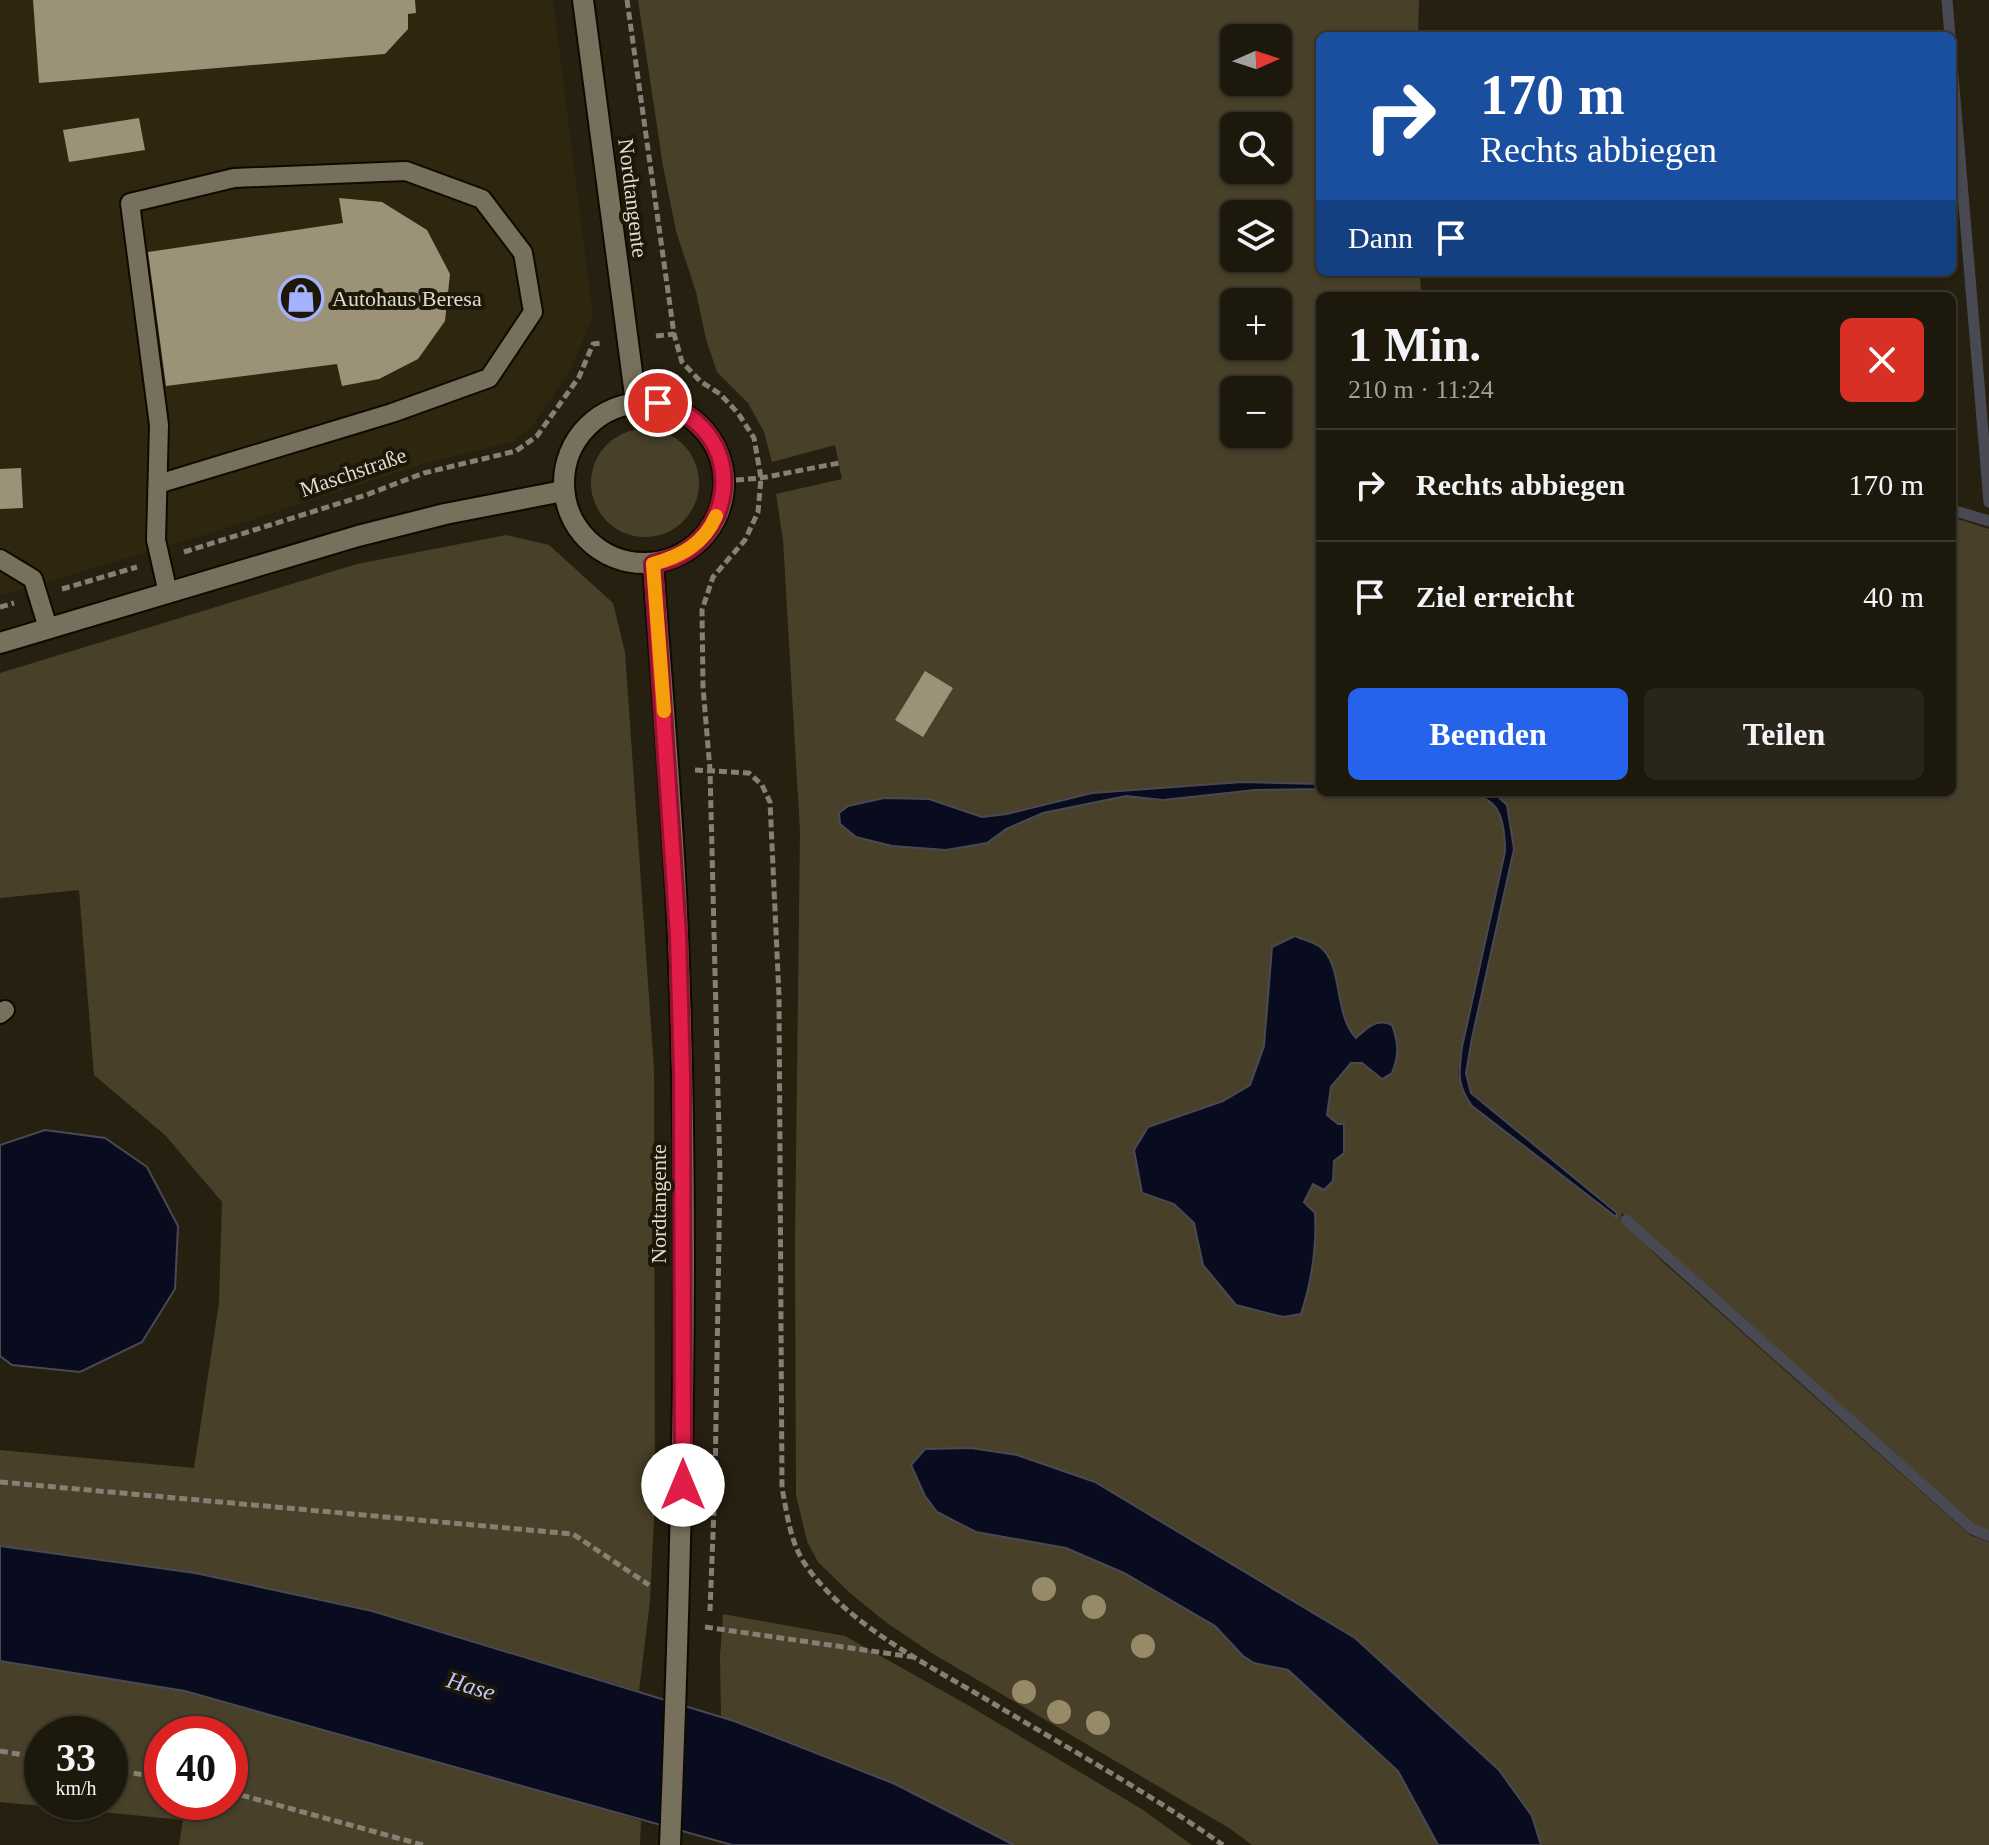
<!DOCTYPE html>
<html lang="de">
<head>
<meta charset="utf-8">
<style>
  :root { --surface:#1c180c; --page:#29251a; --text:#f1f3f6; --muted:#a0a09d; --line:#3a372d; --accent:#2563eb }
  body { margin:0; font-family:"Times New Roman",serif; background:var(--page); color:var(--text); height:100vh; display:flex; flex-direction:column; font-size:30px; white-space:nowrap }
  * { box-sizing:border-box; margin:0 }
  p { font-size:26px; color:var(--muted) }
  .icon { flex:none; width:44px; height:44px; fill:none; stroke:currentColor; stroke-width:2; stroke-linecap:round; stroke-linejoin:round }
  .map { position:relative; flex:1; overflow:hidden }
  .side { position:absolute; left:1316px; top:292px; width:640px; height:504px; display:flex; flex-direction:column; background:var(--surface); border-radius:12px; box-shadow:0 2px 6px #0004,0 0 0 2px var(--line) }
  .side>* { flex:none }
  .banner { position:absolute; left:1316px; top:32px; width:640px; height:244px; border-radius:12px; box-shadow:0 2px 6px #0004,0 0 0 2px var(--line); background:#1a4fa0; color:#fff; overflow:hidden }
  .needle { width:52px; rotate:87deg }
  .fabs { position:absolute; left:1220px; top:24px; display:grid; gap:16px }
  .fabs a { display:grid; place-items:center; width:72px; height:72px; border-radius:12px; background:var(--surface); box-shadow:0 2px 6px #0004,0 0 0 2px var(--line); font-size:40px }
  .speed { position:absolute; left:24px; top:1716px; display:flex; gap:16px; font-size:40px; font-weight:700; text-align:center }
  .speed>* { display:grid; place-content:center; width:104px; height:104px; border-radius:50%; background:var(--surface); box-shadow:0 2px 6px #0004,0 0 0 2px var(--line); line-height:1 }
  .speed small { font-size:20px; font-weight:400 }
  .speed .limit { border:12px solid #d22; background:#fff; color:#111 }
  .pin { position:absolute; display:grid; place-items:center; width:68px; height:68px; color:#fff; margin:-34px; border:4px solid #fff; border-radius:50%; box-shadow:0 2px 8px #0007 }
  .me { position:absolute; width:88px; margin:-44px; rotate:0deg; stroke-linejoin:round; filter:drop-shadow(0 0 6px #0008) }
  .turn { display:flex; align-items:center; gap:28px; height:168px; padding:0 32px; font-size:36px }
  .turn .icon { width:104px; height:104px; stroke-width:2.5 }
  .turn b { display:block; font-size:56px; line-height:68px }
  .then { display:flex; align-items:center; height:76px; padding:0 32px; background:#0003; gap:16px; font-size:30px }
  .round { display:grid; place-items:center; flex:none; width:84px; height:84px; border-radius:12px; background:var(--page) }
  .headline { display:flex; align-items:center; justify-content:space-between; height:136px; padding:0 32px }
  h1 { font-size:48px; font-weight:600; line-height:60px }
  .action { display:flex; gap:16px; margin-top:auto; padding:16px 32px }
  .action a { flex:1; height:92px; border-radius:12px; background:var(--accent); color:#fff; font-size:32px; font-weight:600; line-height:92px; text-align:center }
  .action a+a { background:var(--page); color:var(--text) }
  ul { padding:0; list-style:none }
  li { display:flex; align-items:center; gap:24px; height:112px; padding:0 32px; border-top:2px solid var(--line) }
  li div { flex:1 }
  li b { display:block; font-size:30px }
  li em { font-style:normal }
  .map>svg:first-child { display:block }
</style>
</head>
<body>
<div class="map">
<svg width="1989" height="1845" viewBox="0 0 1989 1845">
  <rect width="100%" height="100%" fill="#262010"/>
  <polygon fill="#2e260e" points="0,0 553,0 593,317 570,370 531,428 512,442 420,465 211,533 0,596"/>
  <g fill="#484029" fill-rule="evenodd">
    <path d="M638 0H1419L1418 36H1320V272H1420L1421 296H1320V784L1242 782 1092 793 1007 814 982 817 929 799 856 837 892 846 946 850 987 843 1006 829 1043 813 1126 796 1163 800 1255 790 1320 789V792H1468C1502 802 1505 819 1505 852L1462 1047 1458 1074 1473 1106 1616 1216 1617 1213 1471 1093 1466 1073 1472 1038 1514 849 1507 805 1493 792H1952V517L1989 529V1532L1967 1520 1622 1213 1620 1220 1663 1262 1970 1535 1989 1542V1845H1252L1229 1828 930 1652 887 1623 851 1594 818 1562 807 1541 796 1495 795 1242 800 831 783 540 776 494 842 479 835 445 772 462 764 432 748 403 717 372 706 339 696 292 676 231 663 166ZM1234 38H1278V82H1234ZM1234 126H1278V170H1234ZM1234 214H1278V258H1234ZM1234 302H1278V346H1234ZM1234 390H1278V434H1234Z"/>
    <circle cx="645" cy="483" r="54"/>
    <polygon points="506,535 549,545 613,603 625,652 654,1069 655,1499 650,1601 639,1691 372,1611 195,1573 0,1546 0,1450 194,1468 219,1303 222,1202 166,1136 94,1075 79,890 0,898 0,673 357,564"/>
    <polygon points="723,1614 845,1636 966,1704 1140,1808 1192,1845 1014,1845 895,1784 721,1716 720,1656"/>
    <path d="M0 1661 185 1691 525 1785 641 1821 640 1845H179L183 1820 0 1802ZM42 1734H110V1802H42ZM162 1734H230V1802H162Z"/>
  </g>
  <g fill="#090b1f" stroke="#494954" stroke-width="2">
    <polygon points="1242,782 1320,784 1320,789 1255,790 1163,800 1126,796 1043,813 1006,829 987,843 946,850 892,846 856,837 840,824 839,813 848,806 884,798 929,799 982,817 1007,814 1092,793"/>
    <path d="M1452 792H1493L1507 805 1514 849 1472 1038 1466 1073 1471 1093 1617 1213 1616 1217 1472 1106C1456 1084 1459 1073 1462 1047L1505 852C1505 810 1496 793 1452 792Z"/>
    <path d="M1295 936C1302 939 1312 942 1319 946 1344 964 1333 1014 1356 1038 1368 1027 1376 1018 1392 1025 1399 1044 1399 1055 1392 1073L1382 1079 1362 1063H1351L1331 1087 1327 1115 1338 1124H1344V1153L1334 1161 1333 1181 1324 1190 1313 1184 1304 1202 1315 1213C1317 1249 1312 1280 1301 1314L1283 1317 1236 1305 1203 1265 1194 1223 1174 1204 1142 1193 1134 1150 1148 1127 1223 1101 1250 1085 1264 1046 1272 947Z"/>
    <polygon points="45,1130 105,1138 147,1167 178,1226 175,1289 142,1342 80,1372 12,1365 0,1356 0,1145"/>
    <polygon points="971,1448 1017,1455 1095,1482 1355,1638 1499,1770 1532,1816 1541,1845 1438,1845 1398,1771 1288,1670 1254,1663 1243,1656 1215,1626 1124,1573 1066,1548 976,1532 937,1512 925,1496 911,1465 925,1449"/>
    <polygon points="0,1546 195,1573 372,1611 734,1721 895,1784 1014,1845 732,1845 185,1691 0,1661"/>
  </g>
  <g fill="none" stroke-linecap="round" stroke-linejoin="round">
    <g stroke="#494954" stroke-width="11">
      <polyline points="1947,0 1950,36"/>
      <polyline points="1952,64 1989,502"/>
      <polyline points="1952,510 1989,521"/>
      <polyline points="1626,1220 1972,1529 1989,1536"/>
    </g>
  </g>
  <g fill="#9c9277">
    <polygon points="33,0 415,0 416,13 408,14 408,29 385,54 39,83"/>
    <polygon points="139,118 145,150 69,162 63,130"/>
    <polygon points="339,198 382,202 427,230 450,274 445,321 418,359 379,379 342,386 337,364 166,386 148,252 343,223"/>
    <polygon points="21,468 23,508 0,509 0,469"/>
    <polygon points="925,671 953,688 923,737 895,720"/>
  </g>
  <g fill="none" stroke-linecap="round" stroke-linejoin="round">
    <g stroke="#0f0a00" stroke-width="22">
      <g id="service">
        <polyline points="158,484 392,413 489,378 533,312 523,253 482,199 406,171 234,178 130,203 159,425 156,540 168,593"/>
        <polyline points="0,559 33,579 48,628"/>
        <polyline points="0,1014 5,1010"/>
      </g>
    </g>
    <g stroke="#0f0a00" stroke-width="24">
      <g id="tertiary">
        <polyline points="583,0 636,403"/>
        <circle cx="644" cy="483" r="80"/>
        <path d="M653 564C662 688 673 812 678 936 690 1239 682 1542 670 1845"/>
      </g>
    </g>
    <g stroke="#0f0a00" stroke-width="24">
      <polyline id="secondary" points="0,643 358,536 445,514 563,491"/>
    </g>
    <g stroke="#858073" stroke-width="5" stroke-dasharray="8 4" stroke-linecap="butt">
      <polyline points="627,0 674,334 682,362 700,381 720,394 738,413 754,438 761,478 758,512 745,540 713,577 702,610 703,687 710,770 720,1174 715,1481 710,1611"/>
      <polyline points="656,336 674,334"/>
      <polyline points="724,481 761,478 839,463"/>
      <polyline points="184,552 366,495 424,473 516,451 537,436 579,377 593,344 602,343"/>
      <polyline points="62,589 137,567"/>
      <polyline points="0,607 14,603"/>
      <path d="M695 770 749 773 762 785 770 802 779 996 782 1488C787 1513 790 1542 805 1564 844 1622 924 1663 984 1698 1064 1746 1146 1791 1223 1845"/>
      <polyline points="0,1482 573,1534 649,1585"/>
      <polyline points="705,1627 913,1657"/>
      <polyline points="0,1751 42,1758"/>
      <polyline points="110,1769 162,1778"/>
      <polyline points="230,1792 423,1845"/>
    </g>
    <use href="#service" stroke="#76705d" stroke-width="18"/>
    <use href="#tertiary" stroke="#76705d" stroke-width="20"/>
    <use href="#secondary" stroke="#76705d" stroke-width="20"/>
  </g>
  <g fill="#978a66">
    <circle cx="1044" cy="1589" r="12"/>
    <circle cx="1094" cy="1607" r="12"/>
    <circle cx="1143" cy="1646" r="12"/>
    <circle cx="1024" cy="1692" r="12"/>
    <circle cx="1059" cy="1712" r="12"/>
    <circle cx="1098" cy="1723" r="12"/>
  </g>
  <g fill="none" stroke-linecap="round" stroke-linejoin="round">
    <g stroke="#92132f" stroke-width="20">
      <path id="route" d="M658 403C671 408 685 412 696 422 741 460 728 533 676 557 669 560 660 562 653 564L678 935 682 1074 683 1485"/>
    </g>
    <use href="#route" stroke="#e11d48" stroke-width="14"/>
    <path stroke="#f59e0b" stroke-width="14" d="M664 711 653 564C681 556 704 544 716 516"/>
  </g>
  <defs>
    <g id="shop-ring" transform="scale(2.3)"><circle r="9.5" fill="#1d1707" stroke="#a5b1fc" stroke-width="1.5"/><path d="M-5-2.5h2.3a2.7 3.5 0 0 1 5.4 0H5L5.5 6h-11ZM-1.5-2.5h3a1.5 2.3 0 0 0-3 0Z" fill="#a5b1fc"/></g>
  </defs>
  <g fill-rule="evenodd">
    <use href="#shop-ring" x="301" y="298"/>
  </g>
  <g text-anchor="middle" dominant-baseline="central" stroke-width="8" stroke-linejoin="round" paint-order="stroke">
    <g font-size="22" fill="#dfdbd1" stroke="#1d1707">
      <text transform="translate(633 198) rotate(83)">Nordtangente</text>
      <text transform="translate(353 472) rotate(-19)">Maschstraße</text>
      <text transform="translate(658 1204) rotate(-90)">Nordtangente</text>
    </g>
    <g font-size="22" fill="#dfdbd1" stroke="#1d1707" text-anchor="start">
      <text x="332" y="298">Autohaus Beresa</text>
    </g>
    <g font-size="24" font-style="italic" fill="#bdc6f8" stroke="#1d1707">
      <text transform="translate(471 1686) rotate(17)">Hase</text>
    </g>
  </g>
</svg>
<div class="fabs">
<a><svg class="needle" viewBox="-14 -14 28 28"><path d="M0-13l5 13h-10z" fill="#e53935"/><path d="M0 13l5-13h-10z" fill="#a0a09d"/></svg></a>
<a><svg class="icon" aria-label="search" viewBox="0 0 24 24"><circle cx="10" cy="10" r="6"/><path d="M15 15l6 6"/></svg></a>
<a><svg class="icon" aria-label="layers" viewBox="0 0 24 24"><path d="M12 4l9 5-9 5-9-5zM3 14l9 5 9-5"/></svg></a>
<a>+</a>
<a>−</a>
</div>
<div class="speed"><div>33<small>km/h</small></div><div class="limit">40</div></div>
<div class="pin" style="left:658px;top:403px;background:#d93025"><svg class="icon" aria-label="arrive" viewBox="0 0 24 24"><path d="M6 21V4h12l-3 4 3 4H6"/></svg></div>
<svg class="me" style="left:683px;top:1485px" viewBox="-20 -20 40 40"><circle r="19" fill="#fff"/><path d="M0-13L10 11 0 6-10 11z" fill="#e11d48"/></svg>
<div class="banner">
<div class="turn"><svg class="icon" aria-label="right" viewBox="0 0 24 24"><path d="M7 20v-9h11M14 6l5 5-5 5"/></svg><div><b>170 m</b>Rechts abbiegen</div></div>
<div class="then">Dann<svg class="icon" aria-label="arrive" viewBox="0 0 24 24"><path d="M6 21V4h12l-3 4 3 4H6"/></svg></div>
</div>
<section class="side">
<div class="headline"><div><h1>1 Min.</h1><p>210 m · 11:24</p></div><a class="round" style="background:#d93025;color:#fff"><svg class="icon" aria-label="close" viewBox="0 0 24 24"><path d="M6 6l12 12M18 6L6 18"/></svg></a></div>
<ul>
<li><svg class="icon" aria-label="right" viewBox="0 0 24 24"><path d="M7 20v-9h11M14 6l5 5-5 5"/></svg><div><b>Rechts abbiegen</b></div><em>170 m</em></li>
<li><svg class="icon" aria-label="arrive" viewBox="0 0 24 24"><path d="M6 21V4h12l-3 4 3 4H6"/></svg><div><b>Ziel erreicht</b></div><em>40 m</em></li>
</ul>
<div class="action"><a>Beenden</a><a>Teilen</a></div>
</section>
</div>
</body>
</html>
